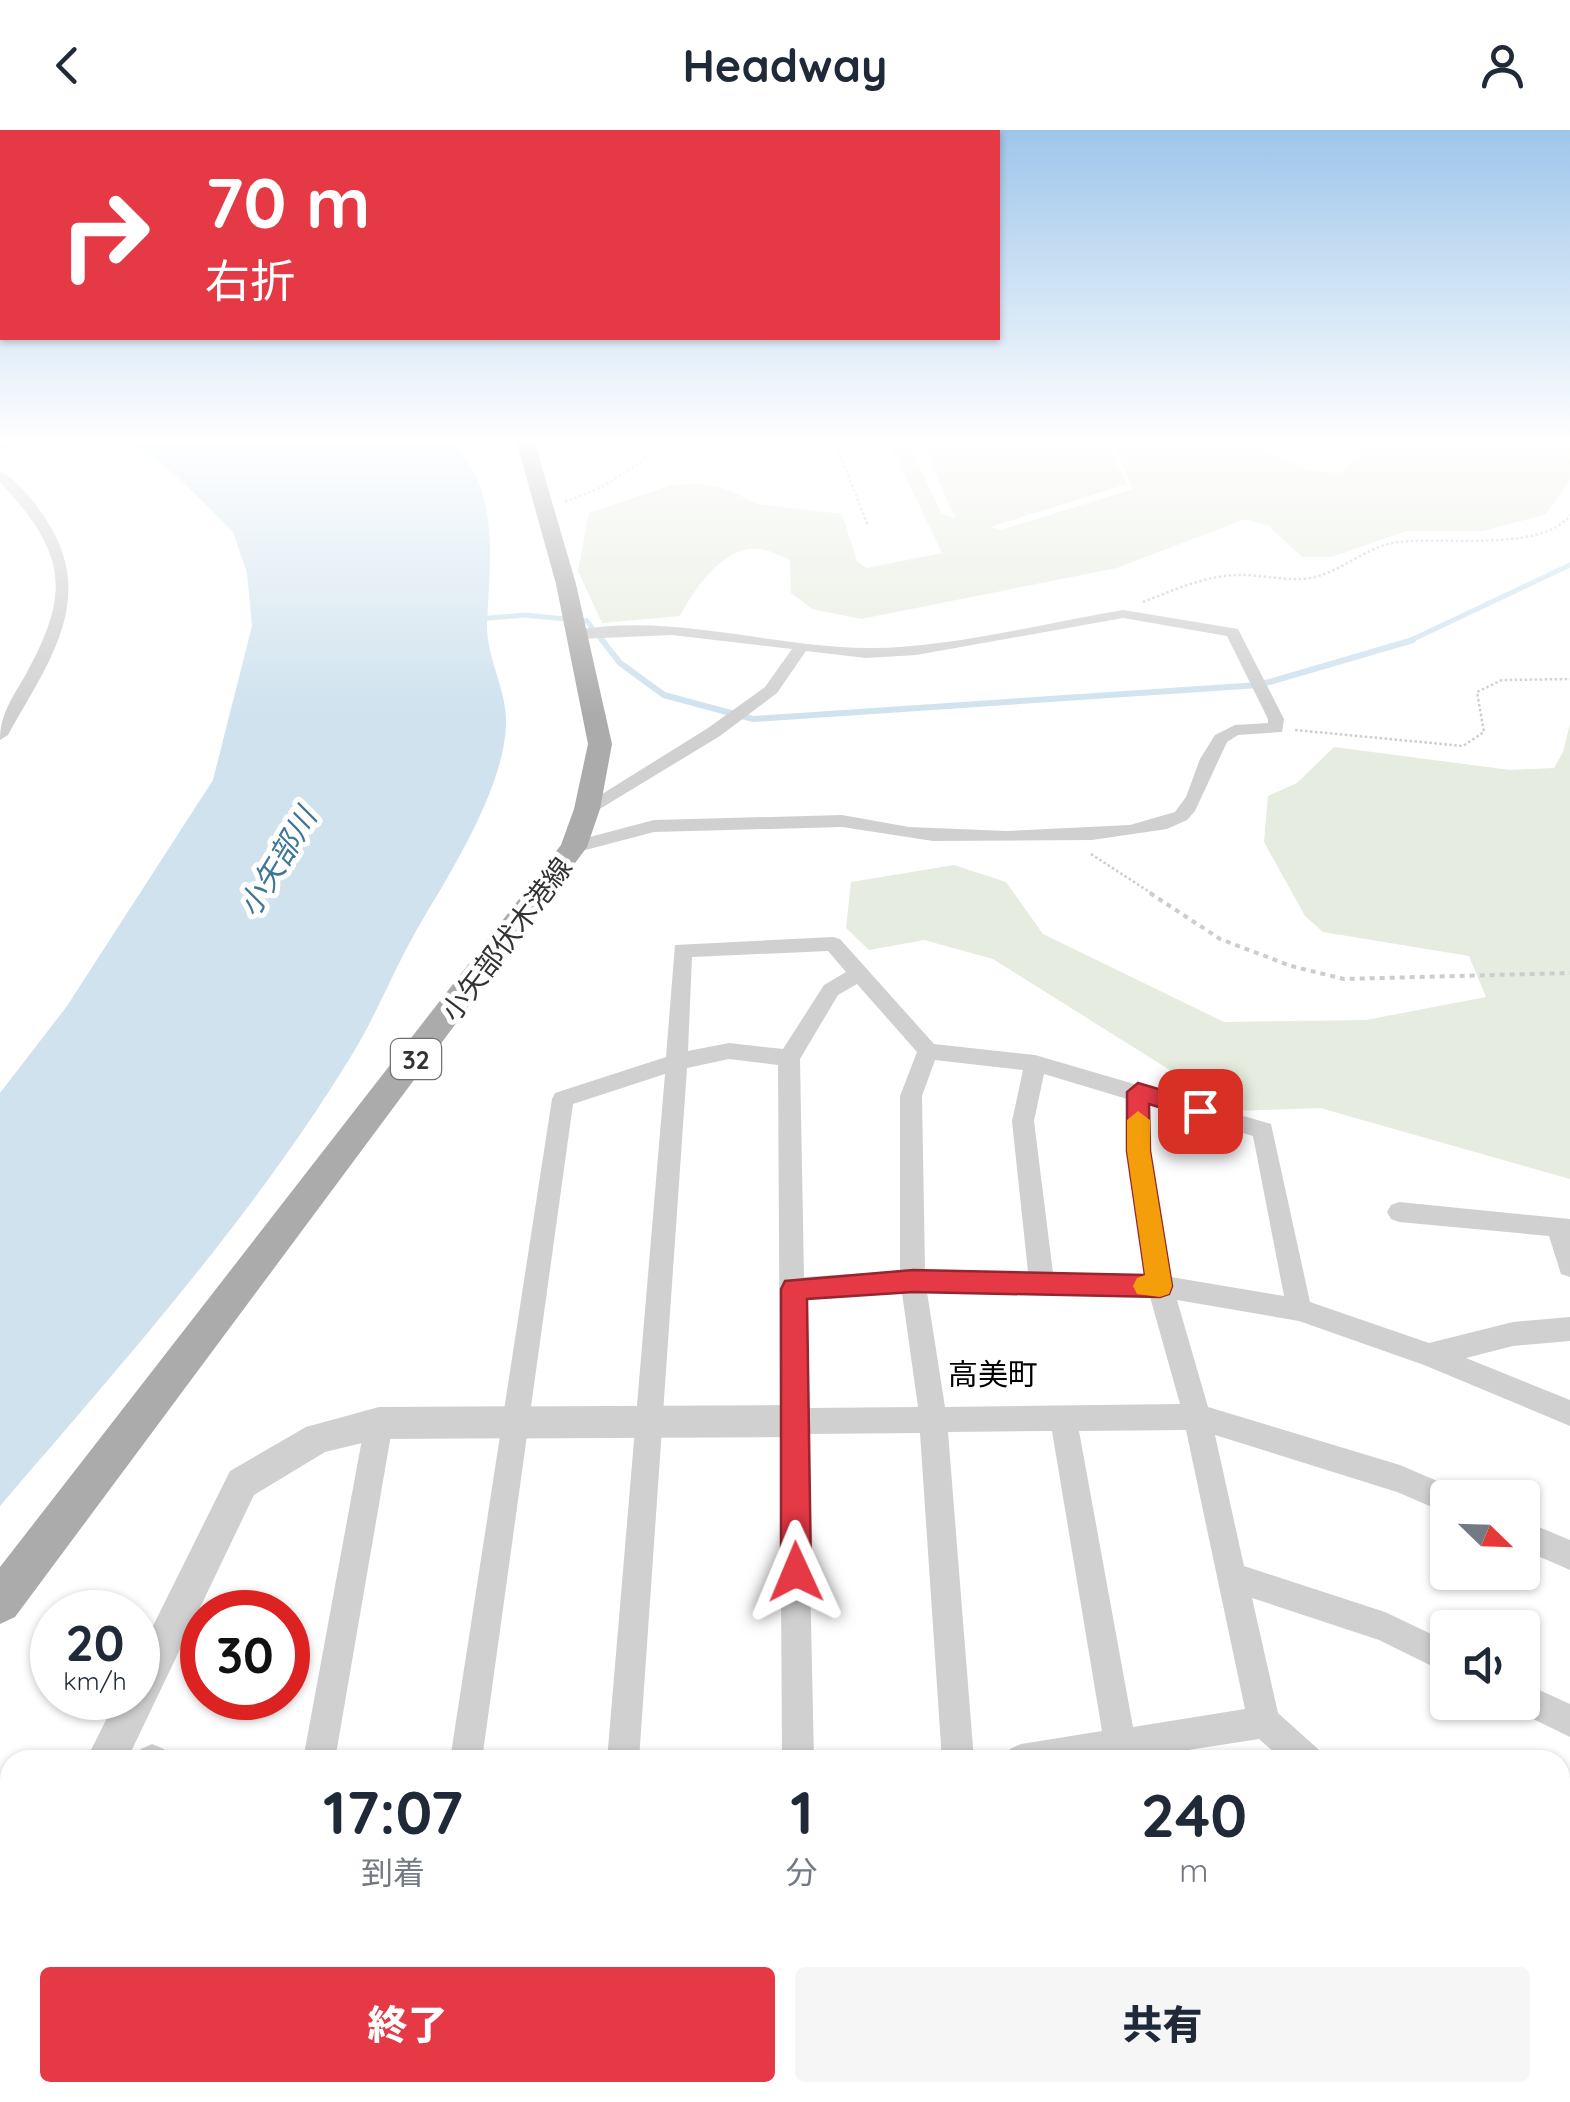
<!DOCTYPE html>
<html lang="ja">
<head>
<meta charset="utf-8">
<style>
  :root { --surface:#fff; --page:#f6f6f7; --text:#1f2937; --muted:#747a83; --accent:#e63946 }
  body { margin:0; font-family:Quicksand,"Noto Sans JP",sans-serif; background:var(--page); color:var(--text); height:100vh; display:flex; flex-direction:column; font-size:38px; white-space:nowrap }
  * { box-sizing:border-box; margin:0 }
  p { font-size:32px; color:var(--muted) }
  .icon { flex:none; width:55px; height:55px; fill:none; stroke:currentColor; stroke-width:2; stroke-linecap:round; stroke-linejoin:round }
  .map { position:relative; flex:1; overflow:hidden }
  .sheet { position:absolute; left:0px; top:1620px; width:1570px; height:352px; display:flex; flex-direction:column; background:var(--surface); border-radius:30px 30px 0 0; box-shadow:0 2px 8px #0004 }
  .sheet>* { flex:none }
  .top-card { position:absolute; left:0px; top:0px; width:1000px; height:210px; box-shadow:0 2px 8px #0004; background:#e63946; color:#fff; overflow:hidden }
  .needle { width:65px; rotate:113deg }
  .buttons { position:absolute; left:1430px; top:1350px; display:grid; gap:20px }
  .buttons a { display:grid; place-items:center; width:110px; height:110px; border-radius:10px; background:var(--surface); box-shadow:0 2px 8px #0004; font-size:50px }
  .speed { position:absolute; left:30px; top:1460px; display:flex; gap:20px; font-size:50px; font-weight:700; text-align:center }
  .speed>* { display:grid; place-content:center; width:130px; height:130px; border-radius:50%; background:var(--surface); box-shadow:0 2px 8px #0004; line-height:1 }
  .speed small { font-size:25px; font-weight:400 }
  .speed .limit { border:15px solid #d22; background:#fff; color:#111 }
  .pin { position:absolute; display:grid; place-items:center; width:85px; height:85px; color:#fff; margin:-42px; border-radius:20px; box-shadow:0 5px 15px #0006 }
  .me { position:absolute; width:110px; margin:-55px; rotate:359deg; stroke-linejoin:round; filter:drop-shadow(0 0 8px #0008) }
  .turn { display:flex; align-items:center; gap:35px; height:210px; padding:0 40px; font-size:45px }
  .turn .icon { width:130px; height:130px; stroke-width:2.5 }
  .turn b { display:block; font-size:70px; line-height:85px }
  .eta { display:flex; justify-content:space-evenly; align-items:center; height:170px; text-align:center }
  .eta b { font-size:60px; font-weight:800; line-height:70px }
  .primary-button { display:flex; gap:20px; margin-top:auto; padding:20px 40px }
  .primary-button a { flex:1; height:115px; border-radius:10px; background:var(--accent); color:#fff; font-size:40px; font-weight:800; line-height:115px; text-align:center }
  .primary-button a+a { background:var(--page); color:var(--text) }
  header { display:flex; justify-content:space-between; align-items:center; height:130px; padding:0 40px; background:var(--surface); font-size:45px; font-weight:800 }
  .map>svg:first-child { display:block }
</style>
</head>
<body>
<header><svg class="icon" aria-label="back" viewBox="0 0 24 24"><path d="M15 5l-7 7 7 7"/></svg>Headway<svg class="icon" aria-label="person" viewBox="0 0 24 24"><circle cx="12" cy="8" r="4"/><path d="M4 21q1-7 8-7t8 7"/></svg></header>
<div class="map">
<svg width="1570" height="1972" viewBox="0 0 1570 1972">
  <rect width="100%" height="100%" fill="#fff"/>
  <g fill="#e6ecdf">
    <path d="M888 310H907L941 383 955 388 921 310H1105L1127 354 990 397 1001 400 1133 359 1111 310H1239L1309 340 1340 343 1370 310H1570V350L1546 384 1483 401H1407L1331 427H1302L1269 396 1245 389 1117 438 861 489 812 479 791 463 790 430C781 426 769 420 759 419 724 415 694 459 680 486L602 493 578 441 589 383 671 355 701 354 724 358 757 374 842 384 857 431 866 438 942 423Z"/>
    <polygon points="1570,594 1570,1049 1320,978 1235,981 993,829 924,810 869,820 846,798 851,752 954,735 1006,752 1043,804 1224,892 1366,890 1486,867 1469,826 1323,802 1305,786 1264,712 1268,666 1297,653 1334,617 1510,640 1554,638 1563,622"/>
  </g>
  <path fill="#cfe2ee" d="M127 310H449C501 358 490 428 487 493 486 529 508 560 506 596 503 658 454 737 423 789 397 832 379 880 353 923 254 1086 124 1231 0 1376V963L67 876 213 650 252 496 247 443 233 402 176 345Z"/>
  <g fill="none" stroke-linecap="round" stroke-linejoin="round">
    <g stroke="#cfe2ee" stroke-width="5">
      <polyline points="0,318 27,310"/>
      <polyline points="478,489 524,485 587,491 604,513"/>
      <polyline points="1405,513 1570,435"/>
    </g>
    <polyline stroke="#cfe2ee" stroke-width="6" points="602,510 620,533 664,565 753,589 1259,555 1413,510"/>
    <g stroke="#cdcdcd" stroke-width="2.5" stroke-dasharray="2.5 2.5" stroke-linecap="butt">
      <polyline points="565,372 602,357 675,310 787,316 824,313 837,317 868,396"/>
      <path d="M1143 472C1174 460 1204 446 1238 445 1262 444 1292 453 1315 447 1342 440 1365 419 1392 413 1433 405 1542 424 1570 385"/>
      <polyline points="1295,600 1463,616 1484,602 1477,562 1502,550 1570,549"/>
      <polyline points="1091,724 1154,765"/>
    </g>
    <polyline stroke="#cdcdcd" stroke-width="4" stroke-dasharray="5 5" stroke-linecap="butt" points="1150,763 1220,809 1291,836 1344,849 1570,843"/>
    <g fill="#d0d0d0" fill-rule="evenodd">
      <path d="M0 341C18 350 36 374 47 391 98 470 47 534 8 605L0 610C0 585 12 568 25 546 72 461 66 423 0 352Z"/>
      <path d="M1123 480 1238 499 1284 589 1282 602 1238 605 1227 612 1195 681 1187 690 1167 699 1092 710 933 711 842 697 654 702 574 723 565 717 567 713 654 690 842 685 909 697 1007 701 1130 695 1175 682 1186 667 1200 629 1215 605 1235 595 1268 593V589L1227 506 1123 488 916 525 866 528 806 521 777 563 720 606 593 683 587 685 578 679 708 598 765 557 792 519 672 505 577 509 572 507V501C671 482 768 517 867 518 945 519 1045 493 1123 480Z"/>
      <path d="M833 807 840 809 934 914 1035 925 1271 994 1310 1172 1429 1213 1513 1192 1570 1187V1211L1513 1216 1466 1228 1570 1270V1296L1424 1235 1299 1191 1177 1170 1208 1277 1400 1335 1458 1360 1461 1368H1448V1384L1397 1362 1215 1305 1244 1436 1385 1482 1448 1512V1544L1379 1510 1252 1468 1278 1583 1318 1619 1323 1630H1283L1259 1609 1124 1630H1005L1010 1619 1021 1614 1102 1601 1052 1301 948 1302 974 1630H942L920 1303 807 1304 814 1630H782L778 935 729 929 687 938 639 1630H607L665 944 573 974 482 1630H450L552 969 555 963 666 927 675 815ZM828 821 846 842 824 855 783 919 729 913 688 921 692 827ZM857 854 917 922 900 966V1141L804 1147 800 929 838 865ZM935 930 1023 940 1012 991 1028 1142 925 1140 922 966ZM1044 944 1127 969V1021L1146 1145 1053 1143 1034 991ZM1149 975 1253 1006 1284 1166 1171 1147 1151 1021ZM927 1162 1150 1167 1180 1274 945 1277ZM902 1163 918 1277 807 1278 805 1169ZM1186 1300 1245 1579 1133 1597 1079 1301Z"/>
      <polygon points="1399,1072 1570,1089 1570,1147 1561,1144 1549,1106 1399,1092 1391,1089 1387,1082 1391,1075"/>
      <polygon points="379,1280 389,1284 393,1293 335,1630 303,1630 365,1293 369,1284"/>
      <polygon points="1522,1390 1570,1410 1570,1440 1522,1419"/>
      <polygon points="1522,1552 1570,1574 1570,1607 1511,1578 1509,1572 1522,1572"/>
      <polygon points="152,1614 164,1619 169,1630 136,1630 141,1619"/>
      <polygon points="1570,1732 1570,1827 1560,1832 1560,1736"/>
      <polygon points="1334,1962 1377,1962 1381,1972 1337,1972"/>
    </g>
    <g fill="#d0d0d0" fill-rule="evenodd">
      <polygon points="795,1275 807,1280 812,1291 807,1302 795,1307 379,1309 325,1322 254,1365 127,1630 86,1630 117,1568 138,1568 138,1526 230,1341 306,1297 379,1277"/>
      <polygon points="10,1798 10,1858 0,1862 0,1803"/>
    </g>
    <polygon fill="#ababab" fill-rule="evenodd" points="516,310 534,310 576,454 612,614 600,679 587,717 15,1487 0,1494 0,1437 561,715 574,679 588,614 556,454"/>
  </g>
  <linearGradient id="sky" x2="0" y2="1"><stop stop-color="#9ec6ea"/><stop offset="0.53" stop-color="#fff"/><stop offset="1" stop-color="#fff" stop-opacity="0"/></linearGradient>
  <rect width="1570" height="586" fill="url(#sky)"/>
  <polygon fill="#e63946" stroke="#96252e" stroke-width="2.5" points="1138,953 1209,974 1212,981 1200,990 1149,974 1150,1021 1172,1156 1169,1164 1160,1167 913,1162 807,1169 811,1442 807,1453 796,1457 785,1453 781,1442 781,1159 785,1151 913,1140 1145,1145 1127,1021 1127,962"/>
  <polygon fill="#f59e0b" points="1138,981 1150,990 1150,1021 1172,1156 1169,1164 1160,1167 1137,1164 1133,1156 1137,1148 1145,1145 1127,1021 1127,990"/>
  <g text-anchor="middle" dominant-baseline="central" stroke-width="10" stroke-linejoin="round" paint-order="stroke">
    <rect fill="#fff" stroke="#707070" stroke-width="2.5" x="391" y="909" width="50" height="40" rx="8"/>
    <g font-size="25" font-weight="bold" fill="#333">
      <text x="416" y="929">32</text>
    </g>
    <g font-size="28" fill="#333" stroke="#fff">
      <text transform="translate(506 809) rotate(-53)">小矢部伏木港線</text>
    </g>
    <g font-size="30" font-style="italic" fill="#3f7597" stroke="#fff">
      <text transform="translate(277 732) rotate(-59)">小矢部川</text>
    </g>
    <g font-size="30" fill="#000" stroke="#fff">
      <text x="993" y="1244">高美町</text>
    </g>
  </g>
</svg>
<div class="buttons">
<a><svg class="needle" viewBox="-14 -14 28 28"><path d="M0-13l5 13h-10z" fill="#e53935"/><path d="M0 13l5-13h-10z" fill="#747a83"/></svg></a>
<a><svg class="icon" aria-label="sound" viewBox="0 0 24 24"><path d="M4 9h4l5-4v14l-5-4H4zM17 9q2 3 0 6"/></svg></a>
</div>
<div class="speed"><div>20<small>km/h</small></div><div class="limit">30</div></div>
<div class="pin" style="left:1200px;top:981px;background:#d93025"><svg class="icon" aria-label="arrive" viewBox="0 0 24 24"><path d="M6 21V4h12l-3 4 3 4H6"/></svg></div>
<svg class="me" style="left:796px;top:1442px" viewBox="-20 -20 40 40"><path d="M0-17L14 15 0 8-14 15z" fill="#e63946" stroke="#fff" stroke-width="4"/></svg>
<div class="top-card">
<div class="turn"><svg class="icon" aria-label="right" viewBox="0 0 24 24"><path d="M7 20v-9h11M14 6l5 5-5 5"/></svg><div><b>70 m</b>右折</div></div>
</div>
<section class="sheet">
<div class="eta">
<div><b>17:07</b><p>到着</p></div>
<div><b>1</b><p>分</p></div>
<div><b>240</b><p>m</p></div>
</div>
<div class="primary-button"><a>終了</a><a>共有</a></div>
</section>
</div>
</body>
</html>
